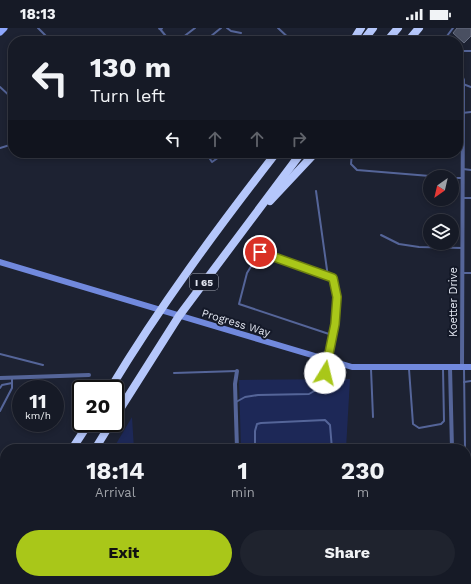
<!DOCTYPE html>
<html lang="en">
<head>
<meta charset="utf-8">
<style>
  :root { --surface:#161a26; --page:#1f232e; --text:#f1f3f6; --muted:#9ea1a7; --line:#353843; --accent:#a9c719 }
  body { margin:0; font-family:"Work Sans",sans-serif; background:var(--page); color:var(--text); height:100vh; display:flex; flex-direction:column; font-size:15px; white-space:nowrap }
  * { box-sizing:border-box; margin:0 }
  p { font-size:13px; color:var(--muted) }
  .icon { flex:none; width:22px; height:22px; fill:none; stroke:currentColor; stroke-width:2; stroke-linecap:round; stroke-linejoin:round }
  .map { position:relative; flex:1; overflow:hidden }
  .details { position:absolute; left:0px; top:416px; width:471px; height:140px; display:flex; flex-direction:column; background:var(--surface); border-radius:16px 16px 0 0; box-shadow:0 2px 6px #0003,0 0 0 1px var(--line) }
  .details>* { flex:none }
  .hud { position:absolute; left:8px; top:8px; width:455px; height:122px; border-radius:16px; box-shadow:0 2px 6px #0003,0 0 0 1px var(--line); background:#161a26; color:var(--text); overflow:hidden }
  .needle { width:26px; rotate:214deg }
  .buttons { position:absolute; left:423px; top:142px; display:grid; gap:8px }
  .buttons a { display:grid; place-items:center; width:36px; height:36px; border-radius:50%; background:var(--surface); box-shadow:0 2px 6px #0003,0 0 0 1px var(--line); font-size:20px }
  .speed { position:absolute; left:12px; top:352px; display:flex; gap:8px; font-size:20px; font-weight:700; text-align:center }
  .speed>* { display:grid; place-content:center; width:52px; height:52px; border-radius:50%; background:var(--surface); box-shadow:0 2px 6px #0003,0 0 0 1px var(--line); line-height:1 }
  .speed small { font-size:10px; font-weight:400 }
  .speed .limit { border:2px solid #111; border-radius:6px; background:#fff; color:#111 }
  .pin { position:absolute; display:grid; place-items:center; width:34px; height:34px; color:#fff; margin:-17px; border:2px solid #fff; border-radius:50%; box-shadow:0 1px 4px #0007 }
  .me { position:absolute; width:44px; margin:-22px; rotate:9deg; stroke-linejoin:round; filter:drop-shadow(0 0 3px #0008) }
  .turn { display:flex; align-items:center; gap:14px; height:84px; padding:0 16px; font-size:18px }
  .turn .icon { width:52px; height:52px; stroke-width:2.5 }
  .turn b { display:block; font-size:28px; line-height:34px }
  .lanes { display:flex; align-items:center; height:38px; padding:0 16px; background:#0003; justify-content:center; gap:20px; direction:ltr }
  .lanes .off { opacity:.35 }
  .eta { display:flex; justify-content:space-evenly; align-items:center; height:68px; text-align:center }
  .eta b { font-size:24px; font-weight:700; line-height:28px }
  .cta { display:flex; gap:8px; margin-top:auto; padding:8px 16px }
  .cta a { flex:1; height:46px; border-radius:24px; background:var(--accent); color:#111; font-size:16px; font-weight:700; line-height:46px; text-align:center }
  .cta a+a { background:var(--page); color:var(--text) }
  .status { display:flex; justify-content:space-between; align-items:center; height:28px; padding:0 20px; background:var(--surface); direction:ltr }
  .status svg { height:11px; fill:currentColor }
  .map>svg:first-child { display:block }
</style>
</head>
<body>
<div class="status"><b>18:13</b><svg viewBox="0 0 49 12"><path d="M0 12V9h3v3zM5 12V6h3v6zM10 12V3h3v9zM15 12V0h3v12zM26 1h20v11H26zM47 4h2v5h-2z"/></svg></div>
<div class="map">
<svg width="471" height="556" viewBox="0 0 471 556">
  <rect width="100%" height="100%" fill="#1d2232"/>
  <g fill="#1d2857">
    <polygon points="350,351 346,421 241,421 239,352"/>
    <polygon points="132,389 134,421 113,421"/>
    <polygon points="86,551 345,551 346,556 86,556"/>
  </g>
  <polygon fill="#494f61" stroke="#686e81" points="457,0 471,0 471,8 464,15 453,5"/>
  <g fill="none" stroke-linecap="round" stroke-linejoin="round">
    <g stroke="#556599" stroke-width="2">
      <polyline points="38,0 51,13"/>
      <polyline points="227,0 231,3 241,5"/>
      <polyline points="278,0 292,13"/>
      <polyline points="160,1 170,13"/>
      <polyline points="178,13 195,0"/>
      <polyline points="205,13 221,0"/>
      <polyline points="445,13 447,8 453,0"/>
      <polyline points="458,23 471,23"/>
      <polyline points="463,56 471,59"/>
      <polyline points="0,59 13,71"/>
      <polyline points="462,85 471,84"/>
      <polyline points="0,120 13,116"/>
      <polyline points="54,125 74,130"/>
      <polyline points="206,125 212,134 225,125"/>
      <polyline points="352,125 351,136 357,142 442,149"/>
      <polyline points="463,141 471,142"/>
      <polyline points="452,150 461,150"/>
      <polyline points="316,163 328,249"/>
      <polyline points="462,170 471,170"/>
      <polyline points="381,207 399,216 419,219 462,220"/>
      <polyline points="463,245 471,245"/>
      <polyline points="0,326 43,337"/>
      <polyline points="464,340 465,421"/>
      <polyline points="371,341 373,389"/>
      <polyline points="409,341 413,396 419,400 441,396 444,393 443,341"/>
      <polyline points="174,345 237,343"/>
      <polyline points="464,354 471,353"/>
      <polyline points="0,360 2,357 12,355"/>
      <polyline points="236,374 245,369 258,367 309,366 316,362 325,345 335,296 337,269 333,250 260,224 247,245 239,276 332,307"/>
      <polyline points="0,383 12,360 12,349"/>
      <polyline points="255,421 255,403 257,396 261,395 325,392 330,397 332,421"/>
      <polyline points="466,437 471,441"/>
      <polyline points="466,466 471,466"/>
      <polyline points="0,468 5,471 0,478"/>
      <polyline points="260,551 260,556"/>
      <polyline points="269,551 272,556"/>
      <polyline points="332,551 332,556"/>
      <polyline points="241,554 260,553"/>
      <polyline points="34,556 37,551"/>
    </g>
    <g stroke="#556599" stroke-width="4">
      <polyline points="160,0 161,0"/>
      <polyline points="459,43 463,52 462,339"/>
      <polyline points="450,339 452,421"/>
      <polyline points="0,350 89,347"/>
      <polyline points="237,421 235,356 237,343"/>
      <polyline points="466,502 471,502"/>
      <polyline points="240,551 240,556"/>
      <polyline points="379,551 379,556"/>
      <polyline points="448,551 448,556"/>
    </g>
    <polyline stroke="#7189dd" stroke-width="6" points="0,234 352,339 471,339"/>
    <polyline stroke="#8ea8fe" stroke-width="7" points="0,4 4,0"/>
    <g stroke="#b5c7fb" stroke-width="8">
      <polyline points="353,13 361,0"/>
      <polyline points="363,13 373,0"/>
      <polyline points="387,13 398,0"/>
      <polyline points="408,13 419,0"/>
      <polyline points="270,173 315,125"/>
      <path d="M110 361C160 278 217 201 276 125"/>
      <polyline points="115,389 179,288 301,125"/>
      <polyline points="72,421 89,395"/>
      <polyline points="95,421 111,395"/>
      <polyline points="0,535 5,527"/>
      <polyline points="12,556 15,551"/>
    </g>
  </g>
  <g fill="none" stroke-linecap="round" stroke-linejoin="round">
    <g stroke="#6e8110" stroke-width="10">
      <polyline id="route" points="260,224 333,250 337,269 335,296 325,345"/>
    </g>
    <use href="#route" stroke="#a9c719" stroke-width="7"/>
  </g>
  <g text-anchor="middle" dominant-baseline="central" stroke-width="4" stroke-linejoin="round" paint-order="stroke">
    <rect fill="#141928" stroke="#a4a8b4" stroke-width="1" x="190" y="246" width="28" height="16" rx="3"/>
    <g font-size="10" font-weight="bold" fill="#e1e5f0">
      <text x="204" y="254">I 65</text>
    </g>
    <g font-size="11" fill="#e1e5f0" stroke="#141928">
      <text transform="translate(453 274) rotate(-90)">Koetter Drive</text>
      <text transform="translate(236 295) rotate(17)">Progress Way</text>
    </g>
  </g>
</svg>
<div class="buttons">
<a><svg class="needle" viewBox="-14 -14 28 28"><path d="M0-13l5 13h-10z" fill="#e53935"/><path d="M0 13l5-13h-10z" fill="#9ea1a7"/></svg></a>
<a><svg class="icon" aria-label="layers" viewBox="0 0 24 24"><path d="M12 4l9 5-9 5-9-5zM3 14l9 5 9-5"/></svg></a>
</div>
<div class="speed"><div>11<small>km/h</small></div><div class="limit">20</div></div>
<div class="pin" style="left:260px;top:224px;background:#d93025"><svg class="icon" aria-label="arrive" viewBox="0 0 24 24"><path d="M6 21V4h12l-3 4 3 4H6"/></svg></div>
<svg class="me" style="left:325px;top:345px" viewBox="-20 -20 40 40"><circle r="19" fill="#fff"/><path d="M0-13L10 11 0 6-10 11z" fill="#a9c719"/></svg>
<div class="hud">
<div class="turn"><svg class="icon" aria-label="left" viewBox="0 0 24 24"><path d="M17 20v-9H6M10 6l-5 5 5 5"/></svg><div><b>130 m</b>Turn left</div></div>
<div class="lanes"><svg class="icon" aria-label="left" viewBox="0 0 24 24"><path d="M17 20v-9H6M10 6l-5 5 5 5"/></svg><svg class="icon off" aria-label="ahead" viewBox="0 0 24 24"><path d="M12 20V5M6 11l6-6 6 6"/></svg><svg class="icon off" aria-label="ahead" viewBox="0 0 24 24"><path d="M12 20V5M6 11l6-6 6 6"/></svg><svg class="icon off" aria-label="right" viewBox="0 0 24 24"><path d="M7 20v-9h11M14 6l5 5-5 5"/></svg></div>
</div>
<section class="details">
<div class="eta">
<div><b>18:14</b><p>Arrival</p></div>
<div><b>1</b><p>min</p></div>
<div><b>230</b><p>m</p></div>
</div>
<div class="cta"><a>Exit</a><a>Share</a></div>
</section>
</div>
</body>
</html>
